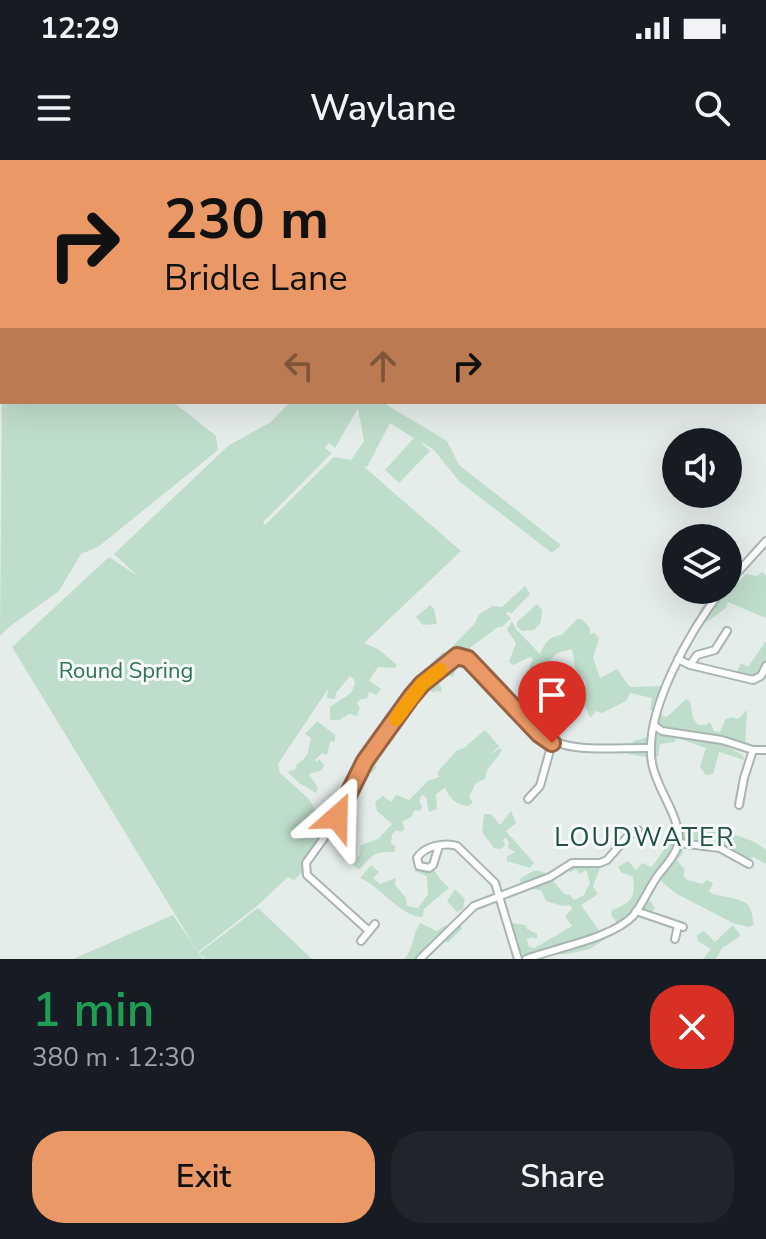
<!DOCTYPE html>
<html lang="en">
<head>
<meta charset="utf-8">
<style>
  :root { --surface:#171b24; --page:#20242c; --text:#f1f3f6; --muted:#9ea1a6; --accent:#ea9966 }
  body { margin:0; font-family:"Nunito Sans",sans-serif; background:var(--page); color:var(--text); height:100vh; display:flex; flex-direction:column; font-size:30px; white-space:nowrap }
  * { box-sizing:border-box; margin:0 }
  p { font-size:26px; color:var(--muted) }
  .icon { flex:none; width:44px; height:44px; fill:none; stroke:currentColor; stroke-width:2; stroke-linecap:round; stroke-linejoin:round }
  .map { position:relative; height:799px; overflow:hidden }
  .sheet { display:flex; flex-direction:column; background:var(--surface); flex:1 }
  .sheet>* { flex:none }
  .hud { position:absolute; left:0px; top:0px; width:766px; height:244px; box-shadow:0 8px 32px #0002; background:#ea9966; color:#111; overflow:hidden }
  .buttons { position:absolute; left:662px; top:268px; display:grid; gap:16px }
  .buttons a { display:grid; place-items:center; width:80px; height:80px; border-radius:50%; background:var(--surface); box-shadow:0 8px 32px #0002; font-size:40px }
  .pin { position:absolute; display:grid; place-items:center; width:68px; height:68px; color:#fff; margin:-82px -34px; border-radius:50% 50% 50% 0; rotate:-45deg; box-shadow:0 0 8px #0007 }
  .pin .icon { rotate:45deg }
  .me { position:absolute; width:88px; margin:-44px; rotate:25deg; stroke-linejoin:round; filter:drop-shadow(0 0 6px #0008) }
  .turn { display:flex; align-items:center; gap:28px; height:168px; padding:0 32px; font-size:36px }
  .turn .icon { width:104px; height:104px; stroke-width:2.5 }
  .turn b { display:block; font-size:56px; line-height:68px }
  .lanes { display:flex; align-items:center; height:76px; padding:0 32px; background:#0003; justify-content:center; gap:40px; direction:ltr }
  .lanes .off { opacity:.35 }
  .round { display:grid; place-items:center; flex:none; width:84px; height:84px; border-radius:32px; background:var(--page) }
  .overview { display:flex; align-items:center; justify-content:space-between; height:136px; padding:0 32px }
  h1 { font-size:48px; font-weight:600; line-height:60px; color:#1e9e55 }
  .cta { display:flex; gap:16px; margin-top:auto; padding:16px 32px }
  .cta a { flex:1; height:92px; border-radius:32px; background:var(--accent); color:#111; font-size:32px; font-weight:600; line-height:92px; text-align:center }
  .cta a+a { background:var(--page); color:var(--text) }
  .status { display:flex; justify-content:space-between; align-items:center; height:56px; padding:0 40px; background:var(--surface); direction:ltr }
  .status svg { height:22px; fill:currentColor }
  header { display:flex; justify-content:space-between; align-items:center; height:104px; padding:0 32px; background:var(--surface); font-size:36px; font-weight:600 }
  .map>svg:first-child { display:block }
</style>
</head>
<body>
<div class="status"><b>12:29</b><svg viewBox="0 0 49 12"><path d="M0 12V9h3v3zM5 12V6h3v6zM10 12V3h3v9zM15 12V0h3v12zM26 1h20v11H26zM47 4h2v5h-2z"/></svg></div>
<header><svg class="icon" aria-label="menu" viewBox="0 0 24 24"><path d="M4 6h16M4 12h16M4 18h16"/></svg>Waylane<svg class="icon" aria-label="search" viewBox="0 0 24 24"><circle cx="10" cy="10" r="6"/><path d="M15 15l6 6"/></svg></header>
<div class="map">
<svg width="766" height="799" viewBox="0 0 766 799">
  <rect width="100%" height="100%" fill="#e5edeb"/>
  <g fill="#bfddcb" fill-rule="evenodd">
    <polygon points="2,229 2,242 173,242 216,276 218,290 98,387 81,394 59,431 9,467 0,476"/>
    <path d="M290 242H382L447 281 459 305 561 385 552 393 460 322 433 289 420 281 430 291 399 323 385 310 414 278 390 263 367 307 363 306 461 391 364 483 378 489 397 505 395 508 378 507 369 521 381 529 376 535 369 532 367 538 361 539 357 543 360 548 357 556 349 554 339 560H330V547L351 533 355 524 354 519 350 516 336 533 335 539 327 538 328 529 278 604 280 613 309 639 315 650 332 662 312 690 307 708 294 720 288 717 257 746 198 792 12 487 109 397 138 416 114 394 228 286 271 262ZM358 248 364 281 351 300 334 297 265 365 263 362 332 293 325 288 329 283 335 288Z"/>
    <path d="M762 412 766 415V458L728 442 726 448 705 463 697 460C700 447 708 434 720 430L726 434 746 414 757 416Z"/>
    <polygon points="525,426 530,434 512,453 507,452 506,454 511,458 502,467 498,467 471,487 470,496 456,494 450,489 475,463 479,454 493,446 502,447"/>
    <polygon points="537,444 542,450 541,462 534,470 522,471 517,467 517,462"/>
    <polygon points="430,445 434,449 437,464 423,465 416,457"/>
    <path d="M577 459H582L590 468V475L594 472 599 479 593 498 600 518 617 509 630 527 664 526 660 552 650 550 652 538 630 533 626 541 602 553 596 551 590 558 586 548 572 535V529L583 526 586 523 575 508 572 489 557 493 547 504 567 528 565 536H558L554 523 545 529 541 526 546 516 543 512 532 513 529 508 533 499 530 497 513 505 509 502 516 483 507 470 512 461 516 469 540 494C545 483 549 476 562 475Z"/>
    <polygon points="766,481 766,502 758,516 751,518 736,514 741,503 748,507"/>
    <path d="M443 492 450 493C456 502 458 507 453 517L445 513 438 519 442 531 431 532 425 510Z"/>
    <polygon points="686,539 690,541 693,558 698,565 706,565 710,562 714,571 720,572 725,560 731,557 738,559 747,550 745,585 729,580 725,586 743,595 744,600 719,592 713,614 706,615 700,607 706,588 677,578 674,582 660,584 658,596 654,597 649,587 647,597 628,594 628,588 634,581 662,573 663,568 658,563 659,554 667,557"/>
    <path d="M317 561 335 575V581L330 582 327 595 322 593 315 600 317 602 319 599 324 605C321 614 316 611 309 614L318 628 316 633 299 623 287 611 295 610 297 604C310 597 308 589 311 578L305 574Z"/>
    <polygon points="384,562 393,569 393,578 386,586 381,585 381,594 375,602 376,608 371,613 367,613 358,632 351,638 349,629 368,600 362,593"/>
    <path d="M485 570 499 586 489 595 500 588 502 591 487 610 485 619 476 623 469 637 473 642 469 646C455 645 451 639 445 628L436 634 437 649 429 652 426 637 422 635 419 640 422 647 420 651 414 650 412 656 402 662 405 669 401 672 396 670 392 675 391 684 396 686 394 692C375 690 370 697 359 710L352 704 360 694 361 685 378 679 392 664 377 651 375 642 383 636 391 642 396 635 409 640 428 621 439 617 437 613 456 591 464 588Z"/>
    <polygon points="511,651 516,663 506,671 534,703 530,708 507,701 507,696 515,692 508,688 509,682 506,678 503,679 505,686 500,689 494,688 482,672 484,654 491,654 500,665"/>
    <path d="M702 669C724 673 749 675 766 690V704L753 697 748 700 722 687 681 680V670Z"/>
    <path d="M676 672 673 691 682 687 683 693 677 700 685 710 683 715 687 720 702 724 707 720 713 723 709 732C720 738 737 736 747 744 752 748 752 758 754 764L750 767 735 764 675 733 659 719 667 708 643 739 650 741 655 748 652 752 640 750 618 764 611 755 612 750C631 743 636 738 633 717L621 712 618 707 628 701 636 710 642 703 652 707 667 685 671 674Z"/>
    <path d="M573 704H589L591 708 601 705 593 727 598 734 581 745 605 779 590 789 567 794H554L543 799 519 793 511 763 525 765 527 769 537 774V779L531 777 527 779 529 787 535 788 572 766 565 756 572 749 570 745 562 746 546 741 542 731 521 725 520 719C530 713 535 706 546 714L547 719 551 718 564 734 570 735 574 740 584 735 590 723 586 710 580 714 576 709 570 712 567 707Z"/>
    <path d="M371 705 379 712 373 718 380 724 396 718 395 725 406 738 407 746 418 748 428 734 427 716 414 711 418 707 433 708 440 719 449 728 424 749 423 757C400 757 381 726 360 718Z"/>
    <polygon points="455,729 465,739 463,749 457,752 447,741"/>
    <polygon points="258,748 312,799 205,799 199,793"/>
    <polygon points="173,755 203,799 73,799"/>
    <path d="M459 761 462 769 448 782 440 780 423 799H404C414 789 412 775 420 763L437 771 444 766H453Z"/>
    <polygon points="733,765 741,776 722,788 716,799 703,799 711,789 698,781 697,775 704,771 715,782"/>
  </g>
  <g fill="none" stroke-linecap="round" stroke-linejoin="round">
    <g stroke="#a8b5b3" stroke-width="10">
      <g id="minor">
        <polyline points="728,423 766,381"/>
        <polyline points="678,499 690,505 753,520 761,516 766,506"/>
        <polyline points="690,505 697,495 715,490 727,471"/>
        <polyline points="655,566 662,571 722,580 753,590 766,590"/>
        <polyline points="528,639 540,626 552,583"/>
        <polyline points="739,645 744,618 753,590"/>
        <polyline points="679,683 720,688 749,704"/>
        <path d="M439 686 433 705 429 708 419 706 417 698C424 686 445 682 457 686L495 723 518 799"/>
        <polyline points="636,751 683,767"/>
        <path d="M369 771 307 715 306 703 334 664 365 601 422 524 457 496 468 499 539 574C570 595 615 587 651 588"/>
        <polyline points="675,779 678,766"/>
        <polyline points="361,781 375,764"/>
        <polyline points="420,799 474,746 550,717 572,703 600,703 607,700 628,676 638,670"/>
        <path d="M526 799C556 788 612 778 633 756 643 744 649 727 659 714 667 704 679 691 679 678 677 651 656 628 652 603 643 552 691 469 722 430"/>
      </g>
    </g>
    <use href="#minor" stroke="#fff" stroke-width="6"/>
  </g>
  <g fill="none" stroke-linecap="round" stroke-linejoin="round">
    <g stroke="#986342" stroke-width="20">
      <polyline id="route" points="337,657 365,601 411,537 422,524 457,496 468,499 539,574 552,583"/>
    </g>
    <use href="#route" stroke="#ea9966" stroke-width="14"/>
    <polyline stroke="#f59e0b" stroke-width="14" points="396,559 422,524 440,510"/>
  </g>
  <g text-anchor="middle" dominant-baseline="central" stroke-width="6" stroke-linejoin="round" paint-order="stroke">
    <g font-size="22" fill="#317354" stroke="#f5faf8">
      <text x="126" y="511">Round Spring</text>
    </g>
    <g font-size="26" letter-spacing="2" fill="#224f4a" stroke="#f5faf8">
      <text x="645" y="677">LOUDWATER</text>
    </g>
  </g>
</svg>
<div class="buttons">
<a><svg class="icon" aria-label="sound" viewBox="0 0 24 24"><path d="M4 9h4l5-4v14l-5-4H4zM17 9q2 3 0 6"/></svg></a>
<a><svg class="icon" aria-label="layers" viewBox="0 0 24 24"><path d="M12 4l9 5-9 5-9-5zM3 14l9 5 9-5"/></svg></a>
</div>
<div class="pin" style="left:552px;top:583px;background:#d93025"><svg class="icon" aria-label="arrive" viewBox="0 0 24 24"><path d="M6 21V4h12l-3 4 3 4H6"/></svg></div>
<svg class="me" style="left:337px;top:657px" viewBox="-20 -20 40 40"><path d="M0-17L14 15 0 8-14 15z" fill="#ea9966" stroke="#fff" stroke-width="4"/></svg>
<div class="hud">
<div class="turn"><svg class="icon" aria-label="right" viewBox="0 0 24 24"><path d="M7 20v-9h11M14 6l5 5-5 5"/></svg><div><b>230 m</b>Bridle Lane</div></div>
<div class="lanes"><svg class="icon off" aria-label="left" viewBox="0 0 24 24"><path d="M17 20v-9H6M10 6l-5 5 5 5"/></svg><svg class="icon off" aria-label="ahead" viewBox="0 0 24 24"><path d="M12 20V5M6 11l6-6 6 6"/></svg><svg class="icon" aria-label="right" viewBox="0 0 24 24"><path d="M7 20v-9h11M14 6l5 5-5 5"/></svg></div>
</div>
</div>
<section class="sheet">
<div class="overview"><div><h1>1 min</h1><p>380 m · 12:30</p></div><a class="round" style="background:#d93025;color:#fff"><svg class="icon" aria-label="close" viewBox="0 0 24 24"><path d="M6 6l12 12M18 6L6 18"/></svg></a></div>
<div class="cta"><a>Exit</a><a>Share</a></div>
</section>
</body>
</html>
